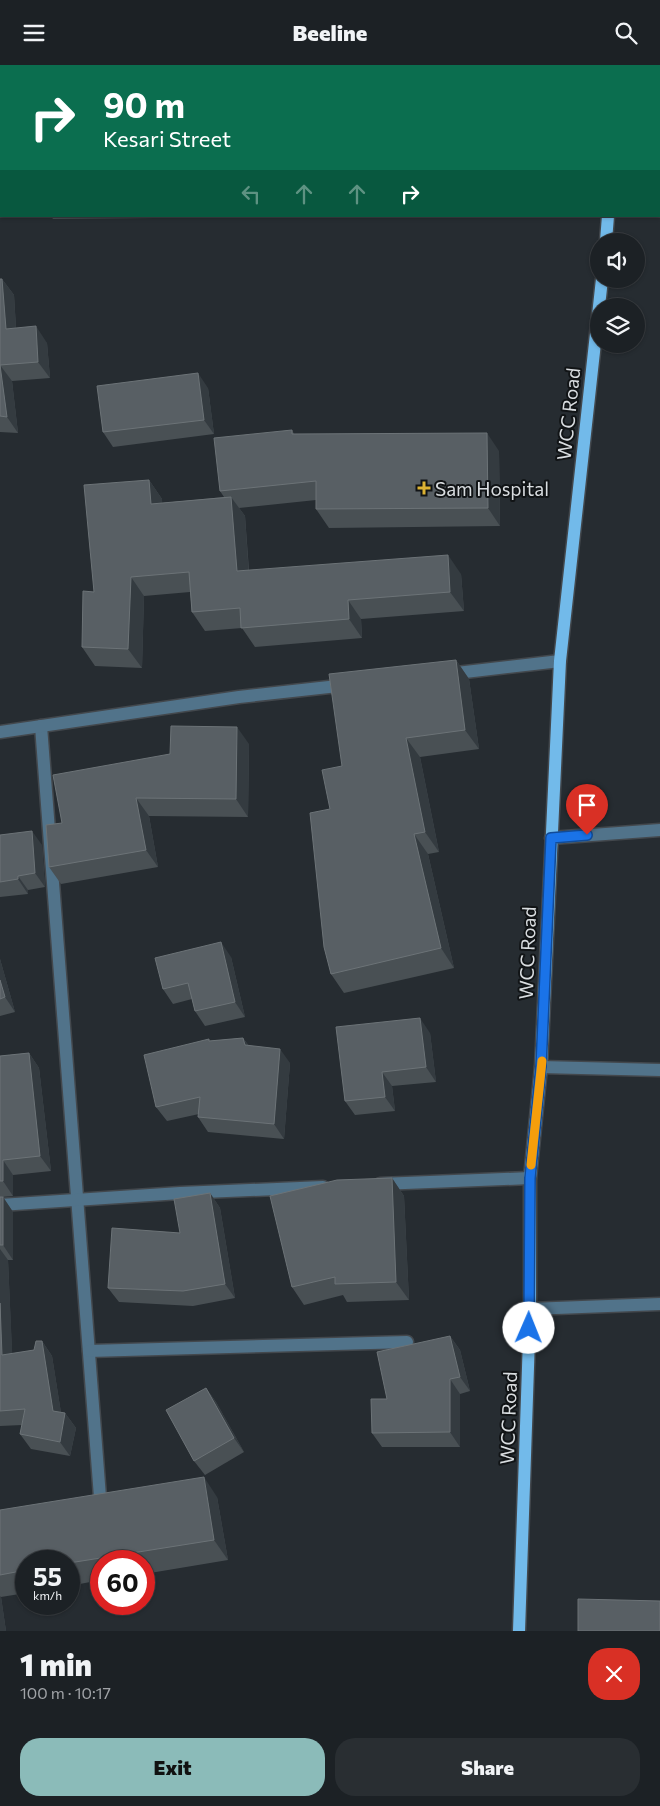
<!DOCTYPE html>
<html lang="en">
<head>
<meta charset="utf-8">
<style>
  :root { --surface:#1c2125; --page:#292e32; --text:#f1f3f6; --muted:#a0a3a7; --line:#3a3e42; --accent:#8bbbb9 }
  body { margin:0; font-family:Commissioner,sans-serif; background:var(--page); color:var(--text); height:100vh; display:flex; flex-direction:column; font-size:19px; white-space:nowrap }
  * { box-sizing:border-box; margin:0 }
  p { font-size:16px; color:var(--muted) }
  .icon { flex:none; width:28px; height:28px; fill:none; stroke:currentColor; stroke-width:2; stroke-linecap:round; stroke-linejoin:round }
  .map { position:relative; height:1566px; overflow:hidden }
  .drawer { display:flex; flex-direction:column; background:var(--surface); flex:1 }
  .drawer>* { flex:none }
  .hud { position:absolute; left:0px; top:0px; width:660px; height:152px; box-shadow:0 1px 4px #0004,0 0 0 1px var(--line); background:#0b6e4f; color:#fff; overflow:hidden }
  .buttons { position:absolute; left:590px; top:168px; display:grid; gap:10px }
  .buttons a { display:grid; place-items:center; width:55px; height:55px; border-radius:50%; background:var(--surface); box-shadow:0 1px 4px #0004,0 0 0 1px var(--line); font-size:25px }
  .speed { position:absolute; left:15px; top:1485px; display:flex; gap:10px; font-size:25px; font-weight:700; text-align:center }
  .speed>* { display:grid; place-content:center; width:65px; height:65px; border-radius:50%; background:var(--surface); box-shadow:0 1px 4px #0004,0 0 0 1px var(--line); line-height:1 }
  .speed small { font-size:12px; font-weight:400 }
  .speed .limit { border:8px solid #d22; background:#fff; color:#111 }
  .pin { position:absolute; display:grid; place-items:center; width:42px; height:42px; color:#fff; margin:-51px -21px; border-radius:50% 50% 50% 0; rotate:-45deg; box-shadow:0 0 5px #0007 }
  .pin .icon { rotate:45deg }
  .me { position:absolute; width:55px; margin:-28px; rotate:1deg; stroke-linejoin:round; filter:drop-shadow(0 0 4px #0008) }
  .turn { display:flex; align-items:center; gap:18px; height:105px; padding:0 20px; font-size:22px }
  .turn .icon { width:65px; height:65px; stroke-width:2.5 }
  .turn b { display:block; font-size:35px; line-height:42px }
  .lanes { display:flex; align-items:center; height:48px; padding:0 20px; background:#0003; justify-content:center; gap:25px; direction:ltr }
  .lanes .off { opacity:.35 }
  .round { display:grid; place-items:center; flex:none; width:52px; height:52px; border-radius:20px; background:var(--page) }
  .summary { display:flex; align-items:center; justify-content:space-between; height:85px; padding:0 20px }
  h1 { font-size:30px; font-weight:800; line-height:38px }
  .primary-button { display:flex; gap:10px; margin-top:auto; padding:10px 20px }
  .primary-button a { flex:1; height:58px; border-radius:20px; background:var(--accent); color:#111; font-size:20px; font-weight:800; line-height:58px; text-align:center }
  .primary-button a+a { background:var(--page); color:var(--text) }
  header { display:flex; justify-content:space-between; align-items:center; height:65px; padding:0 20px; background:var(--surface); font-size:22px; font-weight:800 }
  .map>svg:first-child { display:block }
</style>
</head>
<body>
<header><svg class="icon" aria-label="menu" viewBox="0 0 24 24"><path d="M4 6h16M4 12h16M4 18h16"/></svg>Beeline<svg class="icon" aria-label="search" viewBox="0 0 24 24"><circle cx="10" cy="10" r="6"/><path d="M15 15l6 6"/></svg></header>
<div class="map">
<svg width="660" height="1566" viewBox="0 0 660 1566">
  <rect width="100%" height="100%" fill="#262c31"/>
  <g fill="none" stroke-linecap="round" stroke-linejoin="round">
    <g stroke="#43484d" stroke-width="15">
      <g id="minor">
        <polyline points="448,609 560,596"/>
        <polyline points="41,661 100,1432"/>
        <polyline points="0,667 239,632 347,620"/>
        <polyline points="551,773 660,765"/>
        <polyline points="541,1002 660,1005"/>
        <polyline points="380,1119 530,1113"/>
        <polyline points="0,1140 180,1128 323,1122"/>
        <polyline points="530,1244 660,1239"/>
        <polyline points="89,1286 407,1277"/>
      </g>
    </g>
    <g stroke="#43484d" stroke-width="15">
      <g id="major">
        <polyline points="625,1 625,0"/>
        <polyline points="606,176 608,151"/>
        <polyline points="519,1566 530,1244 530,1113 541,1002 560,596 602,214"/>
      </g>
    </g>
    <use href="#minor" stroke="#51738a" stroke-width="12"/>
    <use href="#major" stroke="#72baea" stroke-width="12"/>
  </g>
  <g fill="#495054">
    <polygon points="51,151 156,151 156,153 53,154"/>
    <polygon points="0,214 2,214 14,230 16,263 47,278 50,313 12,316 18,368 0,367"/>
    <polygon points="208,323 214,369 113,382 103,367"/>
    <polygon points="292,365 294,369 499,386 500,461 329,463 316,444 316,435 239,443 245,451 249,505 461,509 464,546 361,554 362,573 255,582 242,563 205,566 192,547 190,527 144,531 142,603 95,601 82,582 94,527 149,415 162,434 162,438 224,432 220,426"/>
    <polygon points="456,595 469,614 479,684 420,692 439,787 428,789 454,903 344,928 331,909 342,701"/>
    <polygon points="249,679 248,752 149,751 158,802 61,819 49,802 62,758 170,689"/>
    <polygon points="0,770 42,780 45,822 28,825 28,829 0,832"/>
    <polygon points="231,892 245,952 205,961 195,946 192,934 173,939 163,924"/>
    <polygon points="0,894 15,947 0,951"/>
    <polygon points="430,968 436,1017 392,1021 395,1046 355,1050 345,1036"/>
    <polygon points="243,973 249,981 290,998 284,1074 208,1067 198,1052 199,1049 167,1056 156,1042 210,976"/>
    <polygon points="29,988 39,1003 51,1106 13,1110 13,1131 1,1132 3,1132 13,1147 13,1195 8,1195 12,1289 34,1285 42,1276 52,1291 61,1348 65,1348 76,1363 70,1391 31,1384 20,1369 22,1360 0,1361 0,991"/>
    <polygon points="392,1113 404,1131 409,1235 347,1237 343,1230 304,1240 292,1222"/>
    <polygon points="210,1128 220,1143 235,1233 193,1241 119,1237 108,1223 180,1168"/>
    <polygon points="450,1271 460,1285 470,1326 460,1329 460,1382 382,1382 372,1368 387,1334"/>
    <polygon points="206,1323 216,1337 244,1387 205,1410 194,1396"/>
    <polygon points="217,1432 228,1495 144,1509 144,1496 101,1496 101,1515 69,1521 69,1496 26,1496 26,1528 1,1532 6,1566 0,1566 0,1445"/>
  </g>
  <g fill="#343b40">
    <rect x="160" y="0" width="9" height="1"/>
    <polygon points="2,214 14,230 17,280 6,264"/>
    <polygon points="36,261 47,278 50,313 38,297"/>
    <polygon points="0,300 12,316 18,368 7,352"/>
    <polygon points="198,308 208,323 214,369 204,355"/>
    <polygon points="487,368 499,386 500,461 488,443"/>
    <polygon points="149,415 162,434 164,458 151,439"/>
    <polygon points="231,432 245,451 250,525 237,506"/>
    <polygon points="448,490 461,509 464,546 450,527"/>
    <polygon points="131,512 144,531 142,603 128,584"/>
    <polygon points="348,535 361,554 362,573 349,554"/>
    <polygon points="456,595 469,614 479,684 465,665"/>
    <polygon points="237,662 249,679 248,752 236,734"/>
    <polygon points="406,673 420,692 439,787 425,767"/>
    <polygon points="136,733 149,751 158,802 146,785"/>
    <polygon points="32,766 42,780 45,822 35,808"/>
    <polygon points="414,769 428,789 454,903 441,883"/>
    <polygon points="18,811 28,825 28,829 18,814"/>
    <polygon points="221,877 231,892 245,952 235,937"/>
    <polygon points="0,894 15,947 5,932 0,915"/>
    <polygon points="420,953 430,968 436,1017 426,1002"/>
    <polygon points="243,973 253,987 245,980"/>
    <polygon points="280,984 290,998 284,1074 274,1059"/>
    <polygon points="29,988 39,1003 51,1106 40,1091"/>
    <polygon points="382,1007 392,1021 395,1046 385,1032"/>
    <polygon points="3,1095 13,1110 13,1131 3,1116"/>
    <polygon points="392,1113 404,1131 409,1235 396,1217"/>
    <polygon points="210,1128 220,1143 235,1233 225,1219"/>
    <polygon points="3,1132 13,1147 13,1195 3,1180"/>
    <polygon points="0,1184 8,1195 13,1305 2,1290 0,1238"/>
    <polygon points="450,1271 460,1285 470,1326 460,1312"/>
    <polygon points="42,1276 52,1291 63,1360 65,1348 76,1363 70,1391 60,1377 53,1346"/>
    <polygon points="450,1314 460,1329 460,1382 450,1367"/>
    <polygon points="206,1323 216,1337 244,1387 234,1373"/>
    <polygon points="204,1412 217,1432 228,1495 214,1475"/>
    <polygon points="0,1531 1,1532 6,1566 0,1566"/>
  </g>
  <g fill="#585f64" stroke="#6c7377">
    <rect x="112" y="0" width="48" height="1"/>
    <polygon points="0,214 2,214 6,264 36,261 38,297 0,300 7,352 0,351"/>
    <polygon points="198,308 204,355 103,367 97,321"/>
    <polygon points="292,365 292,369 487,368 488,443 316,444 316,416 220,426 214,373"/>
    <polygon points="149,415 151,439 231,432 237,506 448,490 450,527 348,535 349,554 241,563 240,543 192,547 189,507 131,512 128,584 82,582 83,526 94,527 84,420"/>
    <polygon points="456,595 465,665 406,673 425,767 414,769 441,883 331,909 324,882 310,748 330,744 322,705 342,701 329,609"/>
    <polygon points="171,661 237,662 236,734 136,733 146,785 49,802 46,760 62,758 53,710 170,689"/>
    <polygon points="32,766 35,808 18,811 18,814 0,817 0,770"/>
    <polygon points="221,877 235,937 195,946 188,918 163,924 155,893"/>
    <polygon points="0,915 5,932 0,934"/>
    <polygon points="420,953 426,1002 382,1007 385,1032 345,1036 336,962"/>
    <polygon points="243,973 245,980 280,984 274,1059 198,1052 200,1032 156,1042 144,990 209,974 209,976"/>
    <polygon points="29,988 40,1091 3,1095 3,1116 0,1116 0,991"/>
    <polygon points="392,1113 396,1217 335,1219 335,1212 292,1222 270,1131 337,1115"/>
    <polygon points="210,1128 225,1219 183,1226 108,1223 112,1163 180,1168 174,1134"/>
    <rect x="0" y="1132" width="3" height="48"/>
    <polygon points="0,1238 2,1290 34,1285 36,1276 42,1276 53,1346 65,1348 60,1377 20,1369 25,1344 0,1346"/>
    <polygon points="450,1271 460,1312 450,1314 450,1367 372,1368 371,1334 387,1334 377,1287"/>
    <polygon points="206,1323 234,1373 194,1396 166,1345"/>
    <polygon points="204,1412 214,1475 69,1498 69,1496 26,1496 26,1505 0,1510 0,1445"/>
    <polygon points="578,1534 660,1536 660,1566 578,1566"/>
  </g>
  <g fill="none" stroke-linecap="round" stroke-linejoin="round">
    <g stroke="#114b97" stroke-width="12">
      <polyline id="route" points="529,1263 530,1113 541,1002 551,773 587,770"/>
    </g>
    <use href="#route" stroke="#1a73e8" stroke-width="9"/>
    <polyline stroke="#f59e0b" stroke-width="9" points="531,1100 542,996"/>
  </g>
  <path fill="#dcb233" stroke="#111416" stroke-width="2" d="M421.5 415.5h5v5h5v5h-5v5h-5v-5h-5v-5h5z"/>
  <g text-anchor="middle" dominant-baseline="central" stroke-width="4" stroke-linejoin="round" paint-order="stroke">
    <g font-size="19" fill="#d9dde0" stroke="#111416">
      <text transform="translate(568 349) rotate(-84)">WCC Road</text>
      <text transform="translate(527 888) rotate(-88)">WCC Road</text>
      <text transform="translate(508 1353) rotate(-88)">WCC Road</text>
    </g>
    <g font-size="19" fill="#d9dde0" stroke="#111416" text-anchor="start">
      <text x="435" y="423">Sam Hospital</text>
    </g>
  </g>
</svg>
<div class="buttons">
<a><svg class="icon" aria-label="sound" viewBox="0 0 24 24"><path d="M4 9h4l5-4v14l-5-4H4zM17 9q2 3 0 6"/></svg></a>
<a><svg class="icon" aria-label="layers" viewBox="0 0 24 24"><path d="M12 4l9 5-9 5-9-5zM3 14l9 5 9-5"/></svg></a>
</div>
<div class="speed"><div>55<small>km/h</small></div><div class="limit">60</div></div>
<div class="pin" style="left:587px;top:770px;background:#d93025"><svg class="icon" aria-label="arrive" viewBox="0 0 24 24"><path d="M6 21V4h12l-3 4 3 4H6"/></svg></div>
<svg class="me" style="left:529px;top:1263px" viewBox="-20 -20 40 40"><circle r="19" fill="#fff"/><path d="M0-13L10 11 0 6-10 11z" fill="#1a73e8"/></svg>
<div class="hud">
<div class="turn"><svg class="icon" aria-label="right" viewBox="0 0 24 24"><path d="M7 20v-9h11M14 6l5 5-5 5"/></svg><div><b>90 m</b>Kesari Street</div></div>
<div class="lanes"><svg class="icon off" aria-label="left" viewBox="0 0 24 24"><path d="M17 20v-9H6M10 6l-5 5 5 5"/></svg><svg class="icon off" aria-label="ahead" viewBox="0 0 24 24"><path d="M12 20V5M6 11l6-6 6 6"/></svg><svg class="icon off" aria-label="ahead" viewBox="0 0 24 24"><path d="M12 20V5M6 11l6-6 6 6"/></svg><svg class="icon" aria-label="right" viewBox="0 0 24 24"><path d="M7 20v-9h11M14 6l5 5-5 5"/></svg></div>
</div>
</div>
<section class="drawer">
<div class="summary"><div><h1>1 min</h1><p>100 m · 10:17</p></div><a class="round" style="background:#d93025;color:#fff"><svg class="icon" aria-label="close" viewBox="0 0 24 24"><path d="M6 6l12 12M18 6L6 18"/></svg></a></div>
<div class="primary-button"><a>Exit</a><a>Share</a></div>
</section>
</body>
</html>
